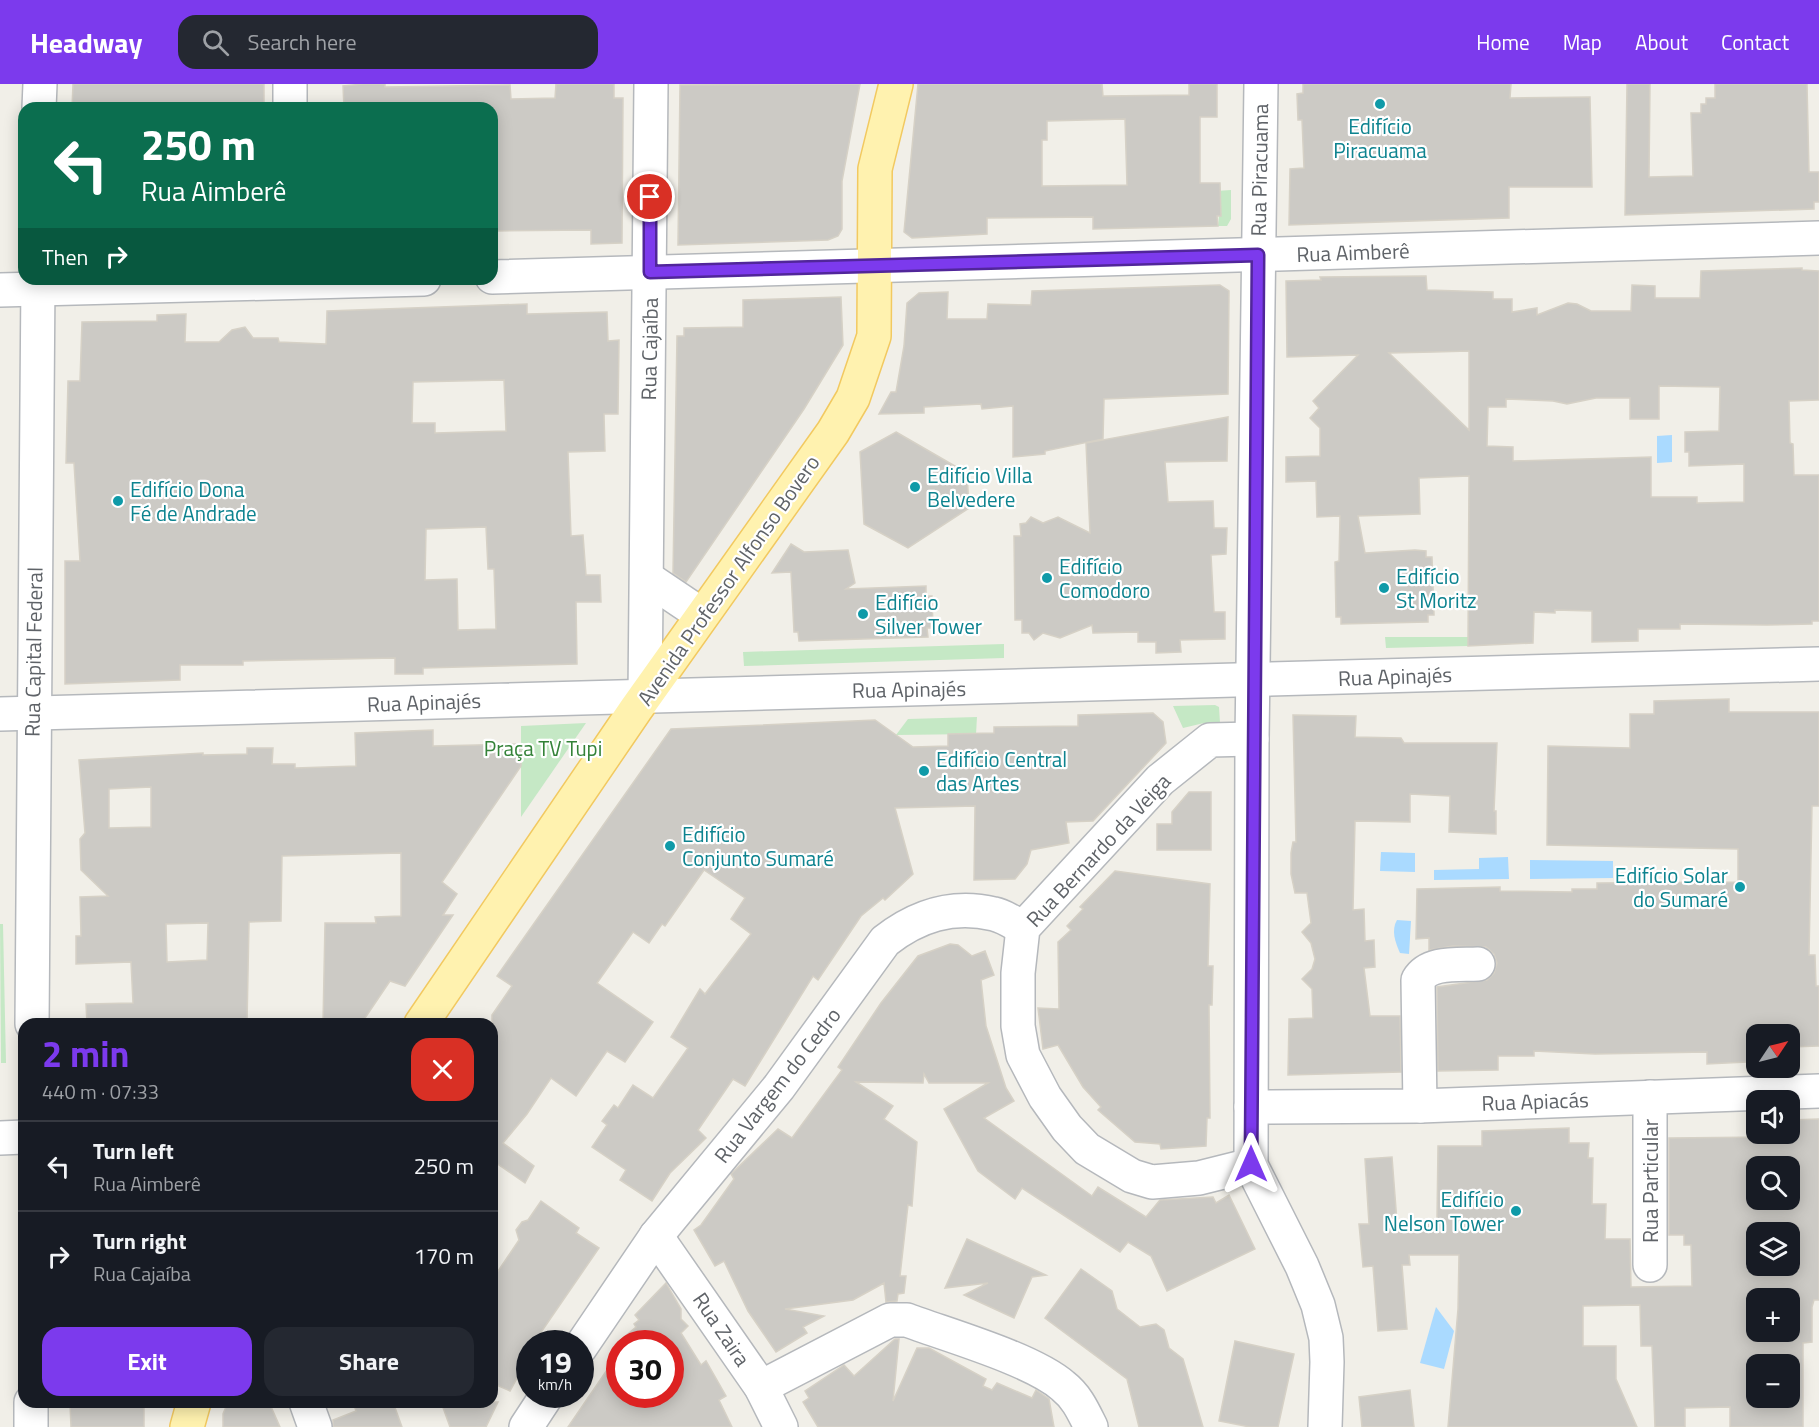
<!DOCTYPE html>
<html lang="en">
<head>
<meta charset="utf-8">
<style>
  :root { --surface:#171b24; --page:#242831; --text:#f1f3f6; --muted:#9ea1a6; --line:#363941; --accent:#7c3aed }
  body { margin:0; font-family:"Titillium Web",sans-serif; background:var(--page); color:var(--text); height:100vh; display:flex; flex-direction:column; font-size:22px; white-space:nowrap }
  * { box-sizing:border-box; margin:0 }
  p { font-size:20px; color:var(--muted) }
  .icon { flex:none; width:33px; height:33px; fill:none; stroke:currentColor; stroke-width:2; stroke-linecap:round; stroke-linejoin:round }
  .map { position:relative; flex:1; overflow:hidden }
  .panel { position:absolute; left:18px; top:934px; width:480px; height:390px; display:flex; flex-direction:column; background:var(--surface); border-radius:18px; box-shadow:0 3px 15px #0003 }
  .panel>* { flex:none }
  .hud { position:absolute; left:18px; top:18px; width:480px; height:183px; border-radius:18px; box-shadow:0 3px 15px #0003; background:#0b6e4f; color:#fff; overflow:hidden }
  .needle { width:39px; rotate:55deg }
  .fabs { position:absolute; left:1746px; top:940px; display:grid; gap:12px }
  .fabs a { display:grid; place-items:center; width:54px; height:54px; border-radius:12px; background:var(--surface); box-shadow:0 3px 15px #0003; font-size:30px }
  .speed { position:absolute; left:516px; top:1246px; display:flex; gap:12px; font-size:30px; font-weight:700; text-align:center }
  .speed>* { display:grid; place-content:center; width:78px; height:78px; border-radius:50%; background:var(--surface); box-shadow:0 3px 15px #0003; line-height:1 }
  .speed small { font-size:15px; font-weight:400 }
  .speed .limit { border:9px solid #d22; background:#fff; color:#111 }
  .pin { position:absolute; display:grid; place-items:center; width:51px; height:51px; color:#fff; margin:-26px; border:3px solid #fff; border-radius:50%; box-shadow:0 2px 6px #0007 }
  .me { position:absolute; width:66px; margin:-33px; rotate:0deg; stroke-linejoin:round; filter:drop-shadow(0 0 4px #0008) }
  .turn { display:flex; align-items:center; gap:21px; height:126px; padding:0 24px; font-size:27px }
  .turn .icon { width:78px; height:78px; stroke-width:2.5 }
  .turn b { display:block; font-size:42px; line-height:51px }
  .then { display:flex; align-items:center; height:57px; padding:0 24px; background:#0003; gap:12px; font-size:22px }
  .round { display:grid; place-items:center; flex:none; width:63px; height:63px; border-radius:18px; background:var(--page) }
  .head { display:flex; align-items:center; justify-content:space-between; height:102px; padding:0 24px }
  h1 { font-size:36px; font-weight:700; line-height:45px; color:var(--accent) }
  .primary-button { display:flex; gap:12px; margin-top:auto; padding:12px 24px }
  .primary-button a { flex:1; height:69px; border-radius:18px; background:var(--accent); color:#fff; font-size:24px; font-weight:700; line-height:69px; text-align:center }
  .primary-button a+a { background:var(--page); color:var(--text) }
  ul { padding:0; list-style:none }
  li { display:flex; align-items:center; gap:18px; height:90px; padding:0 24px; border-top:2px solid var(--line) }
  li div { flex:1 }
  li b { display:block; font-size:22px }
  li em { font-style:normal }
  header { display:flex; align-items:center; gap:36px; box-sizing:border-box; height:84px; padding:0 30px; background:var(--accent); color:#fff }
  header strong { font-size:28px }
  nav { display:flex; gap:33px; margin-inline-start:auto; font-size:21px }
  .search { width:420px; height:54px; background:var(--page); display:flex; align-items:center; gap:15px; box-sizing:border-box; padding:0 21px; border-radius:18px; color:var(--muted); font-size:22px }
  .map>svg:first-child { display:block }
</style>
</head>
<body>
<header>
<strong>Headway</strong>
<div class="search"><svg class="icon" aria-label="search" viewBox="0 0 24 24"><circle cx="10" cy="10" r="6"/><path d="M15 15l6 6"/></svg>Search here</div>
<nav><a>Home</a><a>Map</a><a>About</a><a>Contact</a></nav>
</header>
<div class="map">
<svg width="1819" height="1343" viewBox="0 0 1819 1343">
  <rect width="100%" height="100%" fill="#f1efe8"/>
  <g fill="#c5e8c5">
    <polygon points="1231,106 1231,135 1227,142 1218,142 1220,121 1216,107"/>
    <polygon points="1385,553 1468,553 1468,562 1386,564"/>
    <polygon points="1004,560 1004,574 744,582 743,568"/>
    <polygon points="1215,621 1219,623 1220,639 1204,639 1183,644 1173,622"/>
    <polygon points="977,633 976,650 896,651 908,635"/>
    <polygon points="586,639 521,733 521,642"/>
    <polygon points="0,840 3,840 6,979 1,979"/>
  </g>
  <g fill="#aadaff">
    <polygon points="1672,351 1672,378 1657,379 1657,352"/>
    <polygon points="1381,768 1415,769 1415,788 1380,787"/>
    <polygon points="1508,773 1509,795 1434,796 1434,786 1479,785 1479,774"/>
    <polygon points="1530,776 1613,777 1613,794 1530,795"/>
    <path d="M1397 836 1411 837 1409 870 1400 869C1395 858 1391 846 1397 836Z"/>
    <polygon points="1436,1223 1454,1247 1444,1285 1420,1279"/>
  </g>
  <g fill="#cccac5" stroke="#d6d1c6" stroke-width="1.5" fill-rule="evenodd">
    <polygon points="73,0 264,0 264,24 72,24"/>
    <polygon points="363,0 385,0 385,3 510,1 511,15 555,14 556,0 614,0 614,14 623,14 622,159 591,160 591,146 495,147 495,143 492,143 492,24 344,24 343,2"/>
    <polygon points="860,0 842,97 842,145 838,152 828,156 678,161 680,1"/>
    <path d="M918 0H1102L1103 12 1189 11V0H1217V33H1200V99H1220L1221 132H1217L1218 142 1093 145V133L987 134V150L912 154 904 148ZM1125 35 1127 101 1042 102V56H1047V37Z"/>
    <polygon points="1303,0 1511,0 1510,14 1590,13 1592,103 1509,103 1509,134 1289,141 1290,85 1304,84 1302,36 1298,36 1297,10 1303,9"/>
    <polygon points="1627,0 1650,0 1649,93 1693,92 1691,29 1701,29 1701,20 1706,20 1706,14 1715,14 1715,0 1807,0 1809,88 1819,88 1819,118 1814,118 1814,125 1625,131"/>
    <path d="M1802 184V186L1819 187V316L1789 317 1790 359 1793 360 1794 391H1819V537H1812V540L1767 541 1680 540V545H1638V557L1592 558V527L1555 526V529L1534 528 1533 559 1468 562 1469 392 1419 394 1420 430 1358 432 1365 469 1415 466 1426 467V473H1432L1434 531H1428V538L1341 540V533H1336L1335 478 1339 477 1340 432 1317 433 1316 397 1286 398V373L1320 372V344L1310 334 1319 324 1313 317 1358 271 1287 273 1286 197 1321 196 1320 193 1426 192 1427 206 1493 208V215H1512V228L1537 224V231L1568 219 1577 220 1591 227H1631L1632 201 1655 202V214H1700L1701 187ZM1469 267V346L1389 269 1434 268ZM1659 302 1720 303 1719 347 1685 348V368H1689V382L1744 380V418L1697 419V413H1651V373L1513 377V363L1487 362 1488 323H1506V315L1553 317 1567 320 1596 314H1630V335H1659Z"/>
    <polygon points="1220,201 1229,207 1228,310 1104,315 1103,355 1045,367 1045,370 1013,373 1013,322 982,325 981,320 924,323 924,329 879,330 891,308 896,308 904,262 907,219 919,209 948,208 947,235 987,235 988,220 1031,221 1032,207"/>
    <polygon points="841,213 843,261 804,325 686,498 673,489 677,252 684,252 684,244 743,243 743,216"/>
    <path d="M527 220V230L607 228 608 257 619 256 618 330H604L605 367 568 368 571 452 583 451 586 491H600L601 518H576L577 580 423 584V590H395V574L243 577V581H180V596L65 600V477H80L74 379H66L68 297H80L82 238 157 237V231L186 230 185 258H219L232 246 245 243 253 254H278L279 258 326 260 327 227ZM504 296 506 347 435 349V339H412L413 298ZM486 443 488 485H494L496 545 458 546 457 495 425 496 426 445Z"/>
    <polygon points="1228,333 1227,377 1165,378 1168,418 1213,417 1214,444 1227,444 1226,470 1211,471 1214,528 1225,528 1225,555 1180,556 1181,568 1156,569 1156,558 1138,558 1138,548 1093,549 1092,541 1060,554 1043,549 1034,556 1029,549 1022,549 1022,536 1015,536 1014,452 1021,452 1020,440 1026,439 1031,433 1043,439 1058,433 1090,449 1086,359"/>
    <polygon points="896,348 967,389 969,424 908,464 864,440 860,368"/>
    <polygon points="791,460 804,468 848,466 855,499 846,505 926,502 926,512 932,512 933,544 927,544 928,553 799,557 798,548 794,548 791,488 772,489"/>
    <polygon points="1729,615 1729,628 1819,628 1819,722 1812,722 1809,871 1815,871 1816,902 1819,902 1819,962 1790,963 1790,951 1756,951 1756,970 1747,970 1747,978 1707,980 1707,968 1595,970 1534,967 1534,972 1498,972 1498,986 1438,987 1437,903 1487,896 1494,889 1497,879 1494,870 1486,863 1453,862 1429,866 1429,854 1416,855 1417,805 1500,803 1500,807 1572,808 1572,805 1597,805 1597,799 1738,798 1738,765 1547,761 1548,662 1630,664 1630,630 1654,630 1654,617"/>
    <polygon points="1153,629 1163,638 1166,659 1093,737 1066,738 1069,759 1031,766 1027,780 1015,795 974,796 975,722 895,724 913,790 885,816 883,814 861,832 818,896 813,892 745,1002 733,995 698,1046 706,1054 670,1089 652,1117 620,1096 626,1086 592,1063 607,1041 602,1037 614,1021 618,1024 633,1001 653,1014 688,964 671,953 700,905 705,910 751,850 731,835 745,814 704,786 665,842 662,840 649,859 633,848 597,899 653,938 625,978 607,967 576,1012 551,994 527,1030 503,1059 534,1082 525,1099 492,1076 492,931 512,902 497,892 671,645 875,636 913,663 948,662 948,650 994,649 994,643 1078,642 1078,631"/>
    <polygon points="1293,631 1356,632 1355,653 1401,654 1404,659 1497,659 1494,727 1496,727 1496,750 1449,748 1450,712 1410,710 1410,738 1355,737 1353,826 1364,825 1365,857 1374,856 1375,883 1364,884 1370,932 1400,932 1401,988 1288,991 1289,935 1313,934 1312,905 1302,895 1312,885 1315,875 1311,859 1302,848 1311,839 1307,809 1295,809 1291,790 1291,769 1293,758 1296,758"/>
    <path d="M433 646V662L521 660V682L442 798 457 810 443 831H453L405 902 390 897 361 940H323L325 839H376L375 833 401 832V769L282 772 281 837 249 838 247 940H87L86 920 133 919 131 878 76 880V852H81L80 813 108 812 81 786 80 755 85 749 79 676 203 669V671L247 670V664H273L272 680H295V684L356 682 355 649ZM151 703V743L109 744V705ZM208 839 207 876 167 878 166 840Z"/>
    <polygon points="1189,708 1211,708 1211,766 1157,766 1157,740 1172,740 1172,728"/>
    <polygon points="1115,787 1210,800 1208,882 1213,882 1212,921 1209,921 1210,1034 1207,1034 1206,1062 1161,1065 1160,1060 1135,1058 1098,1026 1101,1023 1083,1003 1058,961 1043,965 1038,924 1059,925 1058,858 1071,846 1067,842 1083,825 1080,823"/>
    <polygon points="950,860 958,861 972,872 985,867 994,891 981,896 986,942 1006,1004 1014,1017 984,1034 1092,1112 1098,1103 1146,1133 1160,1116 1213,1113 1216,1119 1229,1111 1255,1165 1167,1207 1151,1172 1128,1158 1120,1168 1022,1104 1015,1115 978,1087 944,1025 988,999 929,999 924,990 923,999 856,998 893,1022 884,1035 917,1058 912,1122 908,1121 900,1192 906,1192 904,1209 898,1210 897,1217 886,1218 884,1199 853,1216 785,1225 824,1232 803,1243 807,1249 776,1268 748,1227 724,1177 715,1182 694,1146 701,1141 734,1095 731,1090 778,1045 792,1054 842,986 838,983 881,919 918,872"/>
    <path d="M1819 1035V1216H1814L1812 1223V1258L1803 1259V1343H1730V1323L1685 1324V1343H1655L1652 1262H1641L1640 1221 1583 1222V1262H1616V1295L1637 1343H1448L1458 1225 1459 1171H1409L1410 1181H1402L1407 1245 1378 1247 1373 1182 1363 1183 1359 1140H1369L1365 1075 1392 1073 1397 1138 1437 1136 1438 1062H1482V1047L1569 1044V1059H1589L1588 1074H1593L1592 1120H1606L1605 1155H1630L1631 1203 1692 1202 1691 1161H1684V1151H1669V1054L1767 1053V1050H1790V1036ZM1756 1083H1790V1116H1756ZM1756 1149H1790V1182H1756ZM1756 1215H1790V1248H1756ZM1756 1281H1790V1314H1756Z"/>
    <polygon points="541,1117 579,1144 576,1149 599,1164 533,1260 530,1260 524,1272 528,1274 510,1307 492,1299 492,1196 519,1156 516,1146 522,1138 528,1136"/>
    <polygon points="967,1155 1046,1191 1032,1193 1014,1234 964,1211 988,1199 945,1204"/>
    <polygon points="1081,1185 1112,1207 1117,1225 1140,1243 1156,1240 1164,1246 1169,1264 1183,1275 1203,1343 1139,1343 1127,1295 1045,1234"/>
    <polygon points="666,1199 681,1225 681,1235 688,1242 681,1249 701,1281 706,1277 726,1312 719,1316 732,1343 568,1343 620,1267 620,1311 670,1311 670,1260 616,1260 636,1243 634,1240 639,1236 635,1231"/>
    <polygon points="895,1255 899,1255 893,1317 917,1264 929,1264 986,1295 983,1302 992,1306 997,1299 1032,1314 1036,1306 1039,1308 1049,1315 1054,1343 818,1343 803,1318 809,1314 805,1307 844,1281 854,1292"/>
    <polygon points="1235,1257 1294,1270 1278,1343 1250,1343 1219,1337"/>
    <polygon points="1410,1306 1414,1343 1362,1343 1359,1313"/>
    <polygon points="228,1318 269,1318 280,1343 223,1343 223,1330"/>
    <polygon points="353,1318 393,1318 402,1343 333,1343 333,1336 356,1327"/>
    <polygon points="441,1318 498,1318 486,1343 450,1343"/>
    <polygon points="144,1319 144,1343 71,1343 70,1320"/>
  </g>
  <g fill="none" stroke-linecap="round" stroke-linejoin="round">
    <g stroke="#b5b8bc" stroke-width="36">
      <g id="minor">
        <polyline points="1261,0 1252,655 1251,1081 1302,1182 1318,1221 1326,1254 1327,1278 1325,1343"/>
        <polyline points="39,24 40,0"/>
        <polyline points="290,24 290,0"/>
        <polyline points="492,193 1819,154"/>
        <polyline points="0,206 424,195"/>
        <polyline points="647,494 702,531"/>
        <polyline points="645,612 651,0"/>
        <polyline points="0,630 1819,580"/>
        <polyline points="32,940 38,195"/>
        <path d="M1420 1022 1418 896C1429 877 1458 881 1478 880"/>
        <polyline points="1251,1023 1420,1022 1819,1007"/>
        <polyline points="0,1054 24,1053"/>
        <polyline points="1251,1081 1199,1094 1152,1098 1132,1092 1087,1065 1067,1044 1045,1013 1023,971 1018,942 1018,889 1023,844 1160,696 1210,656 1252,655"/>
        <polyline points="656,1152 761,1303 781,1343"/>
        <polyline points="1650,1181 1650,1013"/>
        <path d="M580 1264 656 1152 779 1003 885 857C917 832 952 820 994 830 1004 832 1014 839 1023 844"/>
        <path d="M761 1303 890 1236H907C947 1251 1032 1275 1063 1302 1077 1313 1083 1327 1091 1343"/>
        <polyline points="306,1318 315,1343"/>
        <polyline points="31,1343 31,1318"/>
        <polyline points="526,1343 547,1311"/>
      </g>
    </g>
    <g stroke="#f2c960" stroke-width="36">
      <g id="major">
        <polyline points="421,940 636,625 833,348 853,314 874,252 875,85 896,0"/>
        <polyline points="187,1343 194,1318"/>
      </g>
    </g>
    <use href="#minor" stroke="#fff" stroke-width="33"/>
    <use href="#major" stroke="#fff2af" stroke-width="33"/>
  </g>
  <g fill="none" stroke-linecap="round" stroke-linejoin="round">
    <g stroke="#51269a" stroke-width="15">
      <polyline id="route" points="650,113 650,188 1258,171 1251,1080"/>
    </g>
    <use href="#route" stroke="#7c3aed" stroke-width="10"/>
  </g>
  <g fill="#0f9aa8" stroke="#fff" stroke-width="2">
    <circle cx="1380" cy="20" r="6"/>
    <circle cx="915" cy="403" r="6"/>
    <circle cx="118" cy="417" r="6"/>
    <circle cx="1047" cy="494" r="6"/>
    <circle cx="1384" cy="504" r="6"/>
    <circle cx="863" cy="530" r="6"/>
    <circle cx="924" cy="687" r="6"/>
    <circle cx="670" cy="762" r="6"/>
    <circle cx="1740" cy="803" r="6"/>
    <circle cx="1516" cy="1127" r="6"/>
  </g>
  <g text-anchor="middle" dominant-baseline="central" stroke-width="4.5" stroke-linejoin="round" paint-order="stroke">
    <g font-size="21" fill="#0d838f" stroke="#fff" text-anchor="start">
      <text x="1380" y="42" text-anchor="middle">Edifício<tspan x="1380" dy="24">Piracuama</tspan></text>
      <text x="927" y="391">Edifício Villa<tspan x="927" dy="24">Belvedere</tspan></text>
      <text x="130" y="405">Edifício Dona<tspan x="130" dy="24">Fé de Andrade</tspan></text>
      <text x="1059" y="482">Edifício<tspan x="1059" dy="24">Comodoro</tspan></text>
      <text x="1396" y="492">Edifício<tspan x="1396" dy="24">St Moritz</tspan></text>
      <text x="875" y="518">Edifício<tspan x="875" dy="24">Silver Tower</tspan></text>
      <text x="936" y="675">Edifício Central<tspan x="936" dy="24">das Artes</tspan></text>
      <text x="682" y="750">Edifício<tspan x="682" dy="24">Conjunto Sumaré</tspan></text>
      <text x="1728" y="791" text-anchor="end">Edifício Solar<tspan x="1728" dy="24">do Sumaré</tspan></text>
      <text x="1504" y="1115" text-anchor="end">Edifício<tspan x="1504" dy="24">Nelson Tower</tspan></text>
    </g>
    <g font-size="21" fill="#5f6368" stroke="#fff">
      <text transform="translate(1259 86) rotate(-89)">Rua Piracuama</text>
      <text transform="translate(1353 168) rotate(-2)">Rua Aimberê</text>
      <text transform="translate(649 265) rotate(-89)">Rua Cajaíba</text>
      <text transform="translate(728 496) rotate(-55)">Avenida Professor Alfonso Bovero</text>
      <text transform="translate(33 568) rotate(-89)">Rua Capital Federal</text>
      <text transform="translate(1395 592) rotate(-2)">Rua Apinajés</text>
      <text transform="translate(909 605) rotate(-1)">Rua Apinajés</text>
      <text transform="translate(424 618) rotate(-2)">Rua Apinajés</text>
      <text transform="translate(1098 766) rotate(-47)">Rua Bernardo da Veiga</text>
      <text transform="translate(777 1001) rotate(-52)">Rua Vargem do Cedro</text>
      <text transform="translate(1535 1017) rotate(-2)">Rua Apiacás</text>
      <text transform="translate(1650 1097) rotate(-90)">Rua Particular</text>
      <text transform="translate(722 1245) rotate(56)">Rua Zaira</text>
    </g>
    <g font-size="21" fill="#348238" stroke="#fff">
      <text x="543" y="664">Praça TV Tupi</text>
    </g>
  </g>
</svg>
<div class="fabs">
<a><svg class="needle" viewBox="-14 -14 28 28"><path d="M0-13l5 13h-10z" fill="#e53935"/><path d="M0 13l5-13h-10z" fill="#9ea1a6"/></svg></a>
<a><svg class="icon" aria-label="sound" viewBox="0 0 24 24"><path d="M4 9h4l5-4v14l-5-4H4zM17 9q2 3 0 6"/></svg></a>
<a><svg class="icon" aria-label="search" viewBox="0 0 24 24"><circle cx="10" cy="10" r="6"/><path d="M15 15l6 6"/></svg></a>
<a><svg class="icon" aria-label="layers" viewBox="0 0 24 24"><path d="M12 4l9 5-9 5-9-5zM3 14l9 5 9-5"/></svg></a>
<a>+</a>
<a>−</a>
</div>
<div class="speed"><div>19<small>km/h</small></div><div class="limit">30</div></div>
<div class="pin" style="left:650px;top:113px;background:#d93025"><svg class="icon" aria-label="arrive" viewBox="0 0 24 24"><path d="M6 21V4h12l-3 4 3 4H6"/></svg></div>
<svg class="me" style="left:1251px;top:1080px" viewBox="-20 -20 40 40"><path d="M0-17L14 15 0 8-14 15z" fill="#7c3aed" stroke="#fff" stroke-width="4"/></svg>
<div class="hud">
<div class="turn"><svg class="icon" aria-label="left" viewBox="0 0 24 24"><path d="M17 20v-9H6M10 6l-5 5 5 5"/></svg><div><b>250 m</b>Rua Aimberê</div></div>
<div class="then">Then<svg class="icon" aria-label="right" viewBox="0 0 24 24"><path d="M7 20v-9h11M14 6l5 5-5 5"/></svg></div>
</div>
<section class="panel">
<div class="head"><div><h1>2 min</h1><p>440 m · 07:33</p></div><a class="round" style="background:#d93025;color:#fff"><svg class="icon" aria-label="close" viewBox="0 0 24 24"><path d="M6 6l12 12M18 6L6 18"/></svg></a></div>
<ul>
<li><svg class="icon" aria-label="left" viewBox="0 0 24 24"><path d="M17 20v-9H6M10 6l-5 5 5 5"/></svg><div><b>Turn left</b><p>Rua Aimberê</p></div><em>250 m</em></li>
<li><svg class="icon" aria-label="right" viewBox="0 0 24 24"><path d="M7 20v-9h11M14 6l5 5-5 5"/></svg><div><b>Turn right</b><p>Rua Cajaíba</p></div><em>170 m</em></li>
</ul>
<div class="primary-button"><a>Exit</a><a>Share</a></div>
</section>
</div>
</body>
</html>
